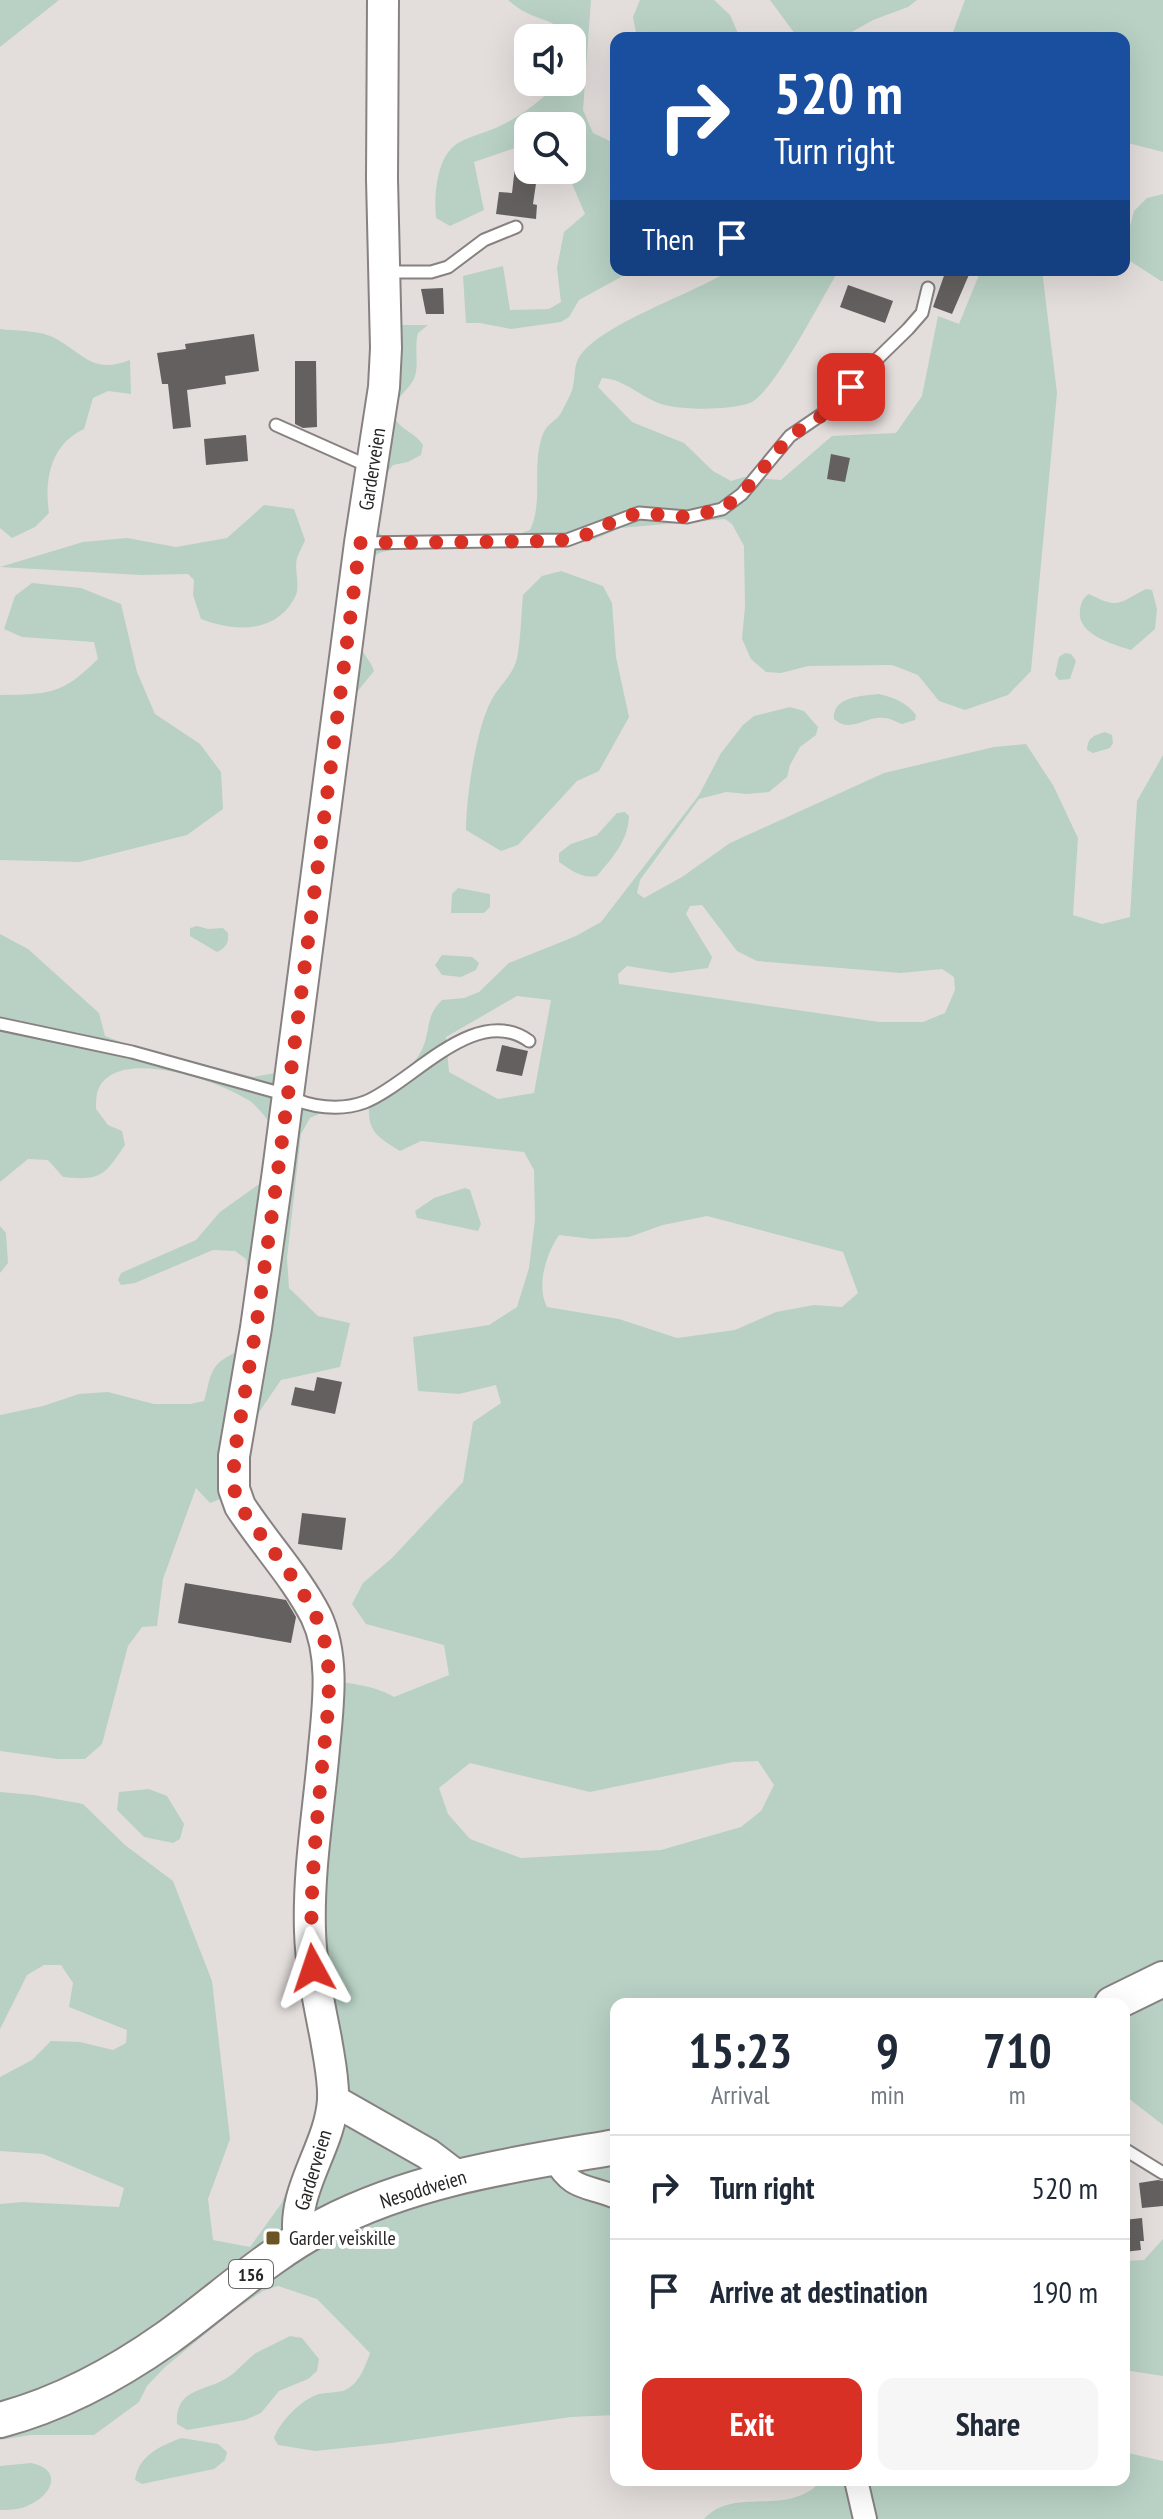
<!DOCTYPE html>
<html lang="en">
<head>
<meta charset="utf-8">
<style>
  :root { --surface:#fff; --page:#f6f6f7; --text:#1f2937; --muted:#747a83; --line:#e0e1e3; --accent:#d93025 }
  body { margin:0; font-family:"PT Sans Narrow",sans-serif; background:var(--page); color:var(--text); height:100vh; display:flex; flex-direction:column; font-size:30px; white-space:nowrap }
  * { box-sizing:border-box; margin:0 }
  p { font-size:26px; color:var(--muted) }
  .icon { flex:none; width:44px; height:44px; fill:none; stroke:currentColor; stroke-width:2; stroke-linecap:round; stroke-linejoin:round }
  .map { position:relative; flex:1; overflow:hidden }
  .sheet { position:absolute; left:610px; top:1998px; width:520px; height:488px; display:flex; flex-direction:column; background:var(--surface); border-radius:16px; box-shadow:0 8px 32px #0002 }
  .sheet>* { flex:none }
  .top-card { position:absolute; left:610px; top:32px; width:520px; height:244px; border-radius:16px; box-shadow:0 8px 32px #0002; background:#1a4fa0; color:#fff; overflow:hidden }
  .buttons { position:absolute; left:514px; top:24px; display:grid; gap:16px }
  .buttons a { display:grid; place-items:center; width:72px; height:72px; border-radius:16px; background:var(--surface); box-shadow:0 8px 32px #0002; font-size:40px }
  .pin { position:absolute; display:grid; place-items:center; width:68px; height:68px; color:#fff; margin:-34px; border-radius:16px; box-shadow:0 4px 12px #0006 }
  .me { position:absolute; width:88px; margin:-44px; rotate:355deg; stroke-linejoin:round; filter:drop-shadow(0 0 6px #0008) }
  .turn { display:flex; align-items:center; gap:28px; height:168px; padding:0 32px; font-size:36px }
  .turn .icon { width:104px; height:104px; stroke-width:2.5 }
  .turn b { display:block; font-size:56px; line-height:68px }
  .then { display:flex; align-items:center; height:76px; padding:0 32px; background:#0003; gap:16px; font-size:30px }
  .eta { display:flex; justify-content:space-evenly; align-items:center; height:136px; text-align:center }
  .eta b { font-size:48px; font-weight:700; line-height:56px }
  .primary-button { display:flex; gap:16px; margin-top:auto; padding:16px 32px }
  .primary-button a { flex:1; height:92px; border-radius:16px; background:var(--accent); color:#fff; font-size:32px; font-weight:700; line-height:92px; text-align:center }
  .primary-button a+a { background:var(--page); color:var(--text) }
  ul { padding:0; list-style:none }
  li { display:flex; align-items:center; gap:24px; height:104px; padding:0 32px; border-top:2px solid var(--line) }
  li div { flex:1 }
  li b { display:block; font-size:30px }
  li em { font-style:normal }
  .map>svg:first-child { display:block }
</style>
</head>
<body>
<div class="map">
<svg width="1163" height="2519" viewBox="0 0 1163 2519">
  <rect width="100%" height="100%" fill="#e3dedc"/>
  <g fill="#b8d1c4" fill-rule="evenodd">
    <polygon points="0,0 59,0 0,47"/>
    <path d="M508 0H591L583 110 593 133 616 144V270H634L579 300 569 317 561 322 511 329 480 323H466L463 276 503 266 510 310 549 309 561 302 557 268 564 232 585 214 566 170H572V126H528V147L524 145 474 162 484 210 450 226 436 218C434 197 436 161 454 146 465 137 486 133 500 126 523 115 541 100 560 82H572V38H565C557 19 541 21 525 12 519 9 513 4 508 0Z"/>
    <polygon points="640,0 714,0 730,15 740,38 637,38 633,17"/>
    <polygon points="770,0 917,0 908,7 873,20 841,38 798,38"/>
    <polygon points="965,0 1163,0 1163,152 1124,142 1124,38 946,38 953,32"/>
    <polygon points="1163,194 1163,281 1161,281 1130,261 1125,245 1134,211 1147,198"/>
    <path d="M730 270H835L836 275C821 300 773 394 750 403 730 410 690 410 669 406 645 402 627 379 602 378L598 387 632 422 684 443 713 471 731 481 744 477 781 480 832 436 896 433 922 396 938 316 959 324 981 270H1042L1057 393 1031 671 1008 695 965 710 939 701 918 675 892 665 808 666 781 673 766 672 751 659 742 639 745 607 744 546 732 524 725 519 620 528 595 539 571 545 401 549C393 550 381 551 376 555 366 563 357 630 360 643 362 655 371 660 374 671L353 697 300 1095 319 1100 323 1112 310 1118 301 1134 287 1258 289 1288 318 1316 350 1323 340 1367 281 1380 257 1415 245 1489 210 1503 196 1488 163 1579 157 1626 142 1627 128 1646 102 1744 85 1759H58L0 1751V1415L43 1406 79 1394 108 1392 154 1404H190L204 1401C212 1373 209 1365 236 1352 247 1322 251 1291 246 1259L235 1251 213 1250 135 1283 121 1285 118 1280 121 1273 196 1240 220 1212 262 1182 271 1124C265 1117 258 1107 250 1101 222 1082 116 1044 98 1090 96 1095 96 1103 96 1109L108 1125 122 1131 125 1145C104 1176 101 1181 63 1177L48 1160 28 1159 0 1182V934L28 949 99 1013 105 1036 129 1045 253 1077 281 1072 373 358 396 325H428L418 333C414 347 419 363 415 376 411 391 381 406 399 424 408 433 415 433 423 445L421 455 408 462 393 465 383 478 374 526 382 536 516 535 530 530C544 501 531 465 543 434 546 426 553 422 559 416 563 410 567 401 570 395 576 384 573 369 578 359 598 324 694 294 730 270Z"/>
    <path d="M0 329C15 331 36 330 50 336 82 350 90 376 130 360L131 394 108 391 93 398 84 429C51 444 44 479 49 513L35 527 12 538 0 528Z"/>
    <path d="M264 505 294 509 305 540C303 546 299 552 297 558 294 569 300 584 296 595 278 634 234 632 201 619L193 595 194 580 188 574 141 575 0 567 83 542 127 538 176 547 227 538Z"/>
    <path d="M561 571 603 586 612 603 616 657 629 717 599 771 577 781 518 845 501 851 466 830C466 798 476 729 491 701 499 685 513 676 517 658 521 638 521 616 523 595L542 576Z"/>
    <path d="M32 583 81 588 121 604 137 672 155 714 200 744 221 772 223 809 187 835 80 862 0 860V695C49 694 62 695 98 659L94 642 22 637 4 629 15 596Z"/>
    <path d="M1146 589 1152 590 1157 609 1155 629 1131 650C1112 644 1076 634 1080 610 1081 602 1083 598 1089 594 1119 609 1117 604 1146 589Z"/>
    <polygon points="1065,653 1071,654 1076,661 1070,679 1059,680 1055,675 1059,657"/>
    <path d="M879 694C895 698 906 702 916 715L915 720 902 724C896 722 890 718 884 718 865 716 851 734 834 719 832 696 863 696 879 694Z"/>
    <path d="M790 707 804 711 818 727 816 735 800 747 790 765 787 777 769 792 747 794 726 792 699 799 640 880 637 893 644 898 682 877 730 843 884 773 994 747 1026 744 1053 785 1078 838 1073 915 1102 924 1130 917 1137 801 1163 755V2125L1128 2098 1124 2091V2004H616V2415L571 2417 391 2443 315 2451 278 2445 274 2438C280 2421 302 2399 319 2394 327 2392 338 2393 345 2390 359 2384 365 2367 370 2353L317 2299 278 2286 263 2291 232 2312 165 2367 147 2386 139 2402 94 2435H31L0 2440V2204L22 2202 119 2207 124 2188 43 2154 0 2151V2077L32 2060 51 2041 80 2042 113 2050 126 2043 127 2030 69 2007 73 1983 61 1965H44L27 1975 0 2029V1792L34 1795 83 1804 125 1845 173 1881 212 1981 230 2139 208 2199 213 2240 250 2247 281 2204 300 2161 317 2108 318 2061 310 2040 299 1972 295 1896 319 1676C345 1685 371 1683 394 1697L449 1675 444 1645 366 1624 352 1604 363 1583 392 1558 463 1482 473 1422 501 1403 496 1385 459 1394 418 1391 413 1337 489 1325 517 1307 529 1268 535 1219 534 1170 524 1152 421 1141 400 1151C372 1134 366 1129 370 1095 389 1081 414 1070 423 1047 431 1028 425 1017 442 1000L464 998 479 992 509 963 576 936 601 922 699 795 721 753 743 725 754 716ZM702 905 737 951 757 961 901 973 942 969 954 977 955 990 945 1013 923 1022H879L619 984 618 974 627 966 671 973 708 968 712 957 686 914 690 906ZM517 996 551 1000 534 1093 498 1099 449 1072 446 1037ZM707 1216 843 1252 858 1293 842 1307 814 1305 776 1312 735 1330 677 1338 619 1319 547 1307C536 1286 546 1254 559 1235L592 1239 629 1237 663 1225ZM758 1761 774 1785 761 1811 741 1827 661 1850 521 1858 470 1839 448 1814 439 1788 470 1763 590 1792 733 1762Z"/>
    <path d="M1105 732 1112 735 1113 743 1110 748 1093 753 1087 750C1087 738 1094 735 1105 732Z"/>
    <path d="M625 812 629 816C628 841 613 857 597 876 582 879 571 870 559 862V853L571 844 597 835 617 813Z"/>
    <polygon points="458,888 490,894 490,907 484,913 451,913 452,894"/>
    <path d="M197 926 208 929 223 928 228 933C229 943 226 948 217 952L190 936V928Z"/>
    <polygon points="442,955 472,957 479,963 476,970 461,977 442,975 435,965"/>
    <polygon points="465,1188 470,1190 481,1224 478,1231 417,1218 415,1211 434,1198"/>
    <polygon points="0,1226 6,1233 8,1263 0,1273"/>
    <polygon points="149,1789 167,1796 184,1824 180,1839 173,1843 144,1837 117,1810 119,1792"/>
    <polygon points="1163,2239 1163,2376 1124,2370 1124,2261 1144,2260"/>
    <path d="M290 2336 302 2338 319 2359 317 2371 308 2379 279 2391 261 2413 245 2420 187 2430 177 2424C175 2388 204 2392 227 2378 238 2371 246 2360 256 2353 267 2347 279 2342 290 2336Z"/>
    <path d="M182 2438 218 2444 227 2452 225 2460 214 2469 142 2484 135 2480C138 2456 161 2445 182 2438Z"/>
    <path d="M1124 2452 1163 2461V2519H704C735 2485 788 2519 822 2480H870L874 2485 888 2480H1124Z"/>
    <path d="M31 2463C65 2470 51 2497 27 2506 19 2510 8 2510 0 2510V2466Z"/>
  </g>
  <g fill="#64605f">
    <polygon points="518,141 528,142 528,170 538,170 533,204 537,205 536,219 496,214 499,192 512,193"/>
    <polygon points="946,270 971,270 952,314 933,307"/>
    <polygon points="848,285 893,301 885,323 840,307"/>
    <polygon points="443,288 444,314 426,314 421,289"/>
    <polygon points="254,334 259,371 225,376 226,384 187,390 191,427 173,429 168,384 162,384 157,353 186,349 185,344"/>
    <polygon points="295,361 316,361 317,427 303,428 295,424"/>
    <polygon points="246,435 248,461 206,465 204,439"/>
    <polygon points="831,454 850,458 845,482 827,479"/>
    <polygon points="502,1045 528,1051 522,1076 496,1071"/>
    <polygon points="317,1377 342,1382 335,1414 291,1405 295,1387 314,1391"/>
    <polygon points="302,1513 346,1518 342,1550 298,1544"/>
    <polygon points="185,1583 286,1600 296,1617 291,1643 178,1623"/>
    <polygon points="1158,2180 1163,2181 1163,2206 1142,2208 1139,2183"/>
    <polygon points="1142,2218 1144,2241 1140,2241 1141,2250 1124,2252 1124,2220"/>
  </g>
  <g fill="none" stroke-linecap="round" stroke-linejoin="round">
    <g stroke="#878281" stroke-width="15">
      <g id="lane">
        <polyline points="385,272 431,272 448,267 484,240 516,227"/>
        <polyline points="276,425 368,466"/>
        <polyline points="361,543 567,540 639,513 687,517 722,509 742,494 790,436 834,406 868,368 908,329 922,313 928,288"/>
        <path d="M0 1024 132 1052 287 1095C309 1108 341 1111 365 1102 411 1084 475 1002 529 1041"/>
        <polyline points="1124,2149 1163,2173"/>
      </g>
    </g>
    <g stroke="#878281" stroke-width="26">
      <g id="street">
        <path d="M553 2158C573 2191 583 2184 616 2197"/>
        <polyline points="856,2480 865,2519"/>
      </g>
    </g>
    <g stroke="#878281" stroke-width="34">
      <g id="secondary">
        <polyline points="333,2100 428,2154 457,2176"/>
        <path d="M299 2240C291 2190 330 2148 333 2100 334 2080 329 2058 326 2039 319 2003 311 1967 310 1931 308 1870 319 1808 324 1748 328 1706 335 1656 316 1616 296 1577 264 1543 240 1506L234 1489V1456L256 1328 278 1171 360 543 384 387 386 348 382 179 383 0"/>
      </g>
    </g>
    <g stroke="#878281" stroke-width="38">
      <g id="primary">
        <polyline points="1112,2004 1163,1979"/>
        <path d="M0 2420C61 2404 116 2374 167 2338 220 2300 267 2255 325 2225 415 2178 517 2164 616 2147"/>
      </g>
    </g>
    <polyline stroke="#a9a5a4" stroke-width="3" stroke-dasharray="6 6" stroke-linecap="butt" points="1124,2056 1124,2079"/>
    <use href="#lane" stroke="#fff" stroke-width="11"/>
    <use href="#street" stroke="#fff" stroke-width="22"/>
    <use href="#secondary" stroke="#fff" stroke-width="30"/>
    <use href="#primary" stroke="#fff" stroke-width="34"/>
  </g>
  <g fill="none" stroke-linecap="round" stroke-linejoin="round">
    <path stroke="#d93025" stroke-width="14" stroke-dasharray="0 25.2" d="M313 1968C308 1901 316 1834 322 1767 326 1726 334 1681 324 1639 314 1596 265 1544 240 1506L234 1489V1456L256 1328 278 1171 360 543 557 541 581 537 621 518 639 513 687 517 722 509 742 494 790 436 829 411 851 387"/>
  </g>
  <rect fill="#6d5425" stroke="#fff" stroke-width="3" x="265" y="2230" width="16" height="16" rx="4"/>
  <g text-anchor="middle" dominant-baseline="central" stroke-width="8" stroke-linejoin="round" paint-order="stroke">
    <rect fill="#fff" stroke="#686666" stroke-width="2" x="229" y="2260" width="44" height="28" rx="6"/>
    <g font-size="18" font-weight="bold" fill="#272524">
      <text x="251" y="2274">156</text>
    </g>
    <g font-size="20" fill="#272524" stroke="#fff">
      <text transform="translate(372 469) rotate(-81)">Garderveien</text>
      <text transform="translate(313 2170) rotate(-73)">Garderveien</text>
      <text transform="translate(423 2189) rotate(-17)">Nesoddveien</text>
    </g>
    <g font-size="20" fill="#272524" stroke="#fff" text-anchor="start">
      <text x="289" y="2238">Garder veiskille</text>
    </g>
  </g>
</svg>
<div class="buttons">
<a><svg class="icon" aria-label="sound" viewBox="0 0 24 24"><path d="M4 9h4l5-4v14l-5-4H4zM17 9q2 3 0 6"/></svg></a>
<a><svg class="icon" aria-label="search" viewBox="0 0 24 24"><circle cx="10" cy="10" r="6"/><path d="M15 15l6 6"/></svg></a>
</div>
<div class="pin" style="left:851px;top:387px;background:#d93025"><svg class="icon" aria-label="arrive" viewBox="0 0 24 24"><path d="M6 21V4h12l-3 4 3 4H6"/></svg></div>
<svg class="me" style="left:313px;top:1968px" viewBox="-20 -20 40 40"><path d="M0-17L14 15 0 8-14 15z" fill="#d93025" stroke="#fff" stroke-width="4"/></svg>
<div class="top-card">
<div class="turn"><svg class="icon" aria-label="right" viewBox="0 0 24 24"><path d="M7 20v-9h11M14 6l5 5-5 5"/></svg><div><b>520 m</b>Turn right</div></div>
<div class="then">Then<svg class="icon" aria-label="arrive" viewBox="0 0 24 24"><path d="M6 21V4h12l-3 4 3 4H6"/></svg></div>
</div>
<section class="sheet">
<div class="eta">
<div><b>15:23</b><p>Arrival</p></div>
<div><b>9</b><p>min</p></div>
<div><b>710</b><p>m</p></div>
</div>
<ul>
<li><svg class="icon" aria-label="right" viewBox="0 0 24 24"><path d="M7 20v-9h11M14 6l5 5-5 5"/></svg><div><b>Turn right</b></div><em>520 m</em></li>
<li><svg class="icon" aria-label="arrive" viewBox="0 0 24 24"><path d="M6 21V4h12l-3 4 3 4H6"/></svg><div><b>Arrive at destination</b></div><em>190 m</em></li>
</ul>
<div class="primary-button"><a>Exit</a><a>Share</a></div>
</section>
</div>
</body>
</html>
